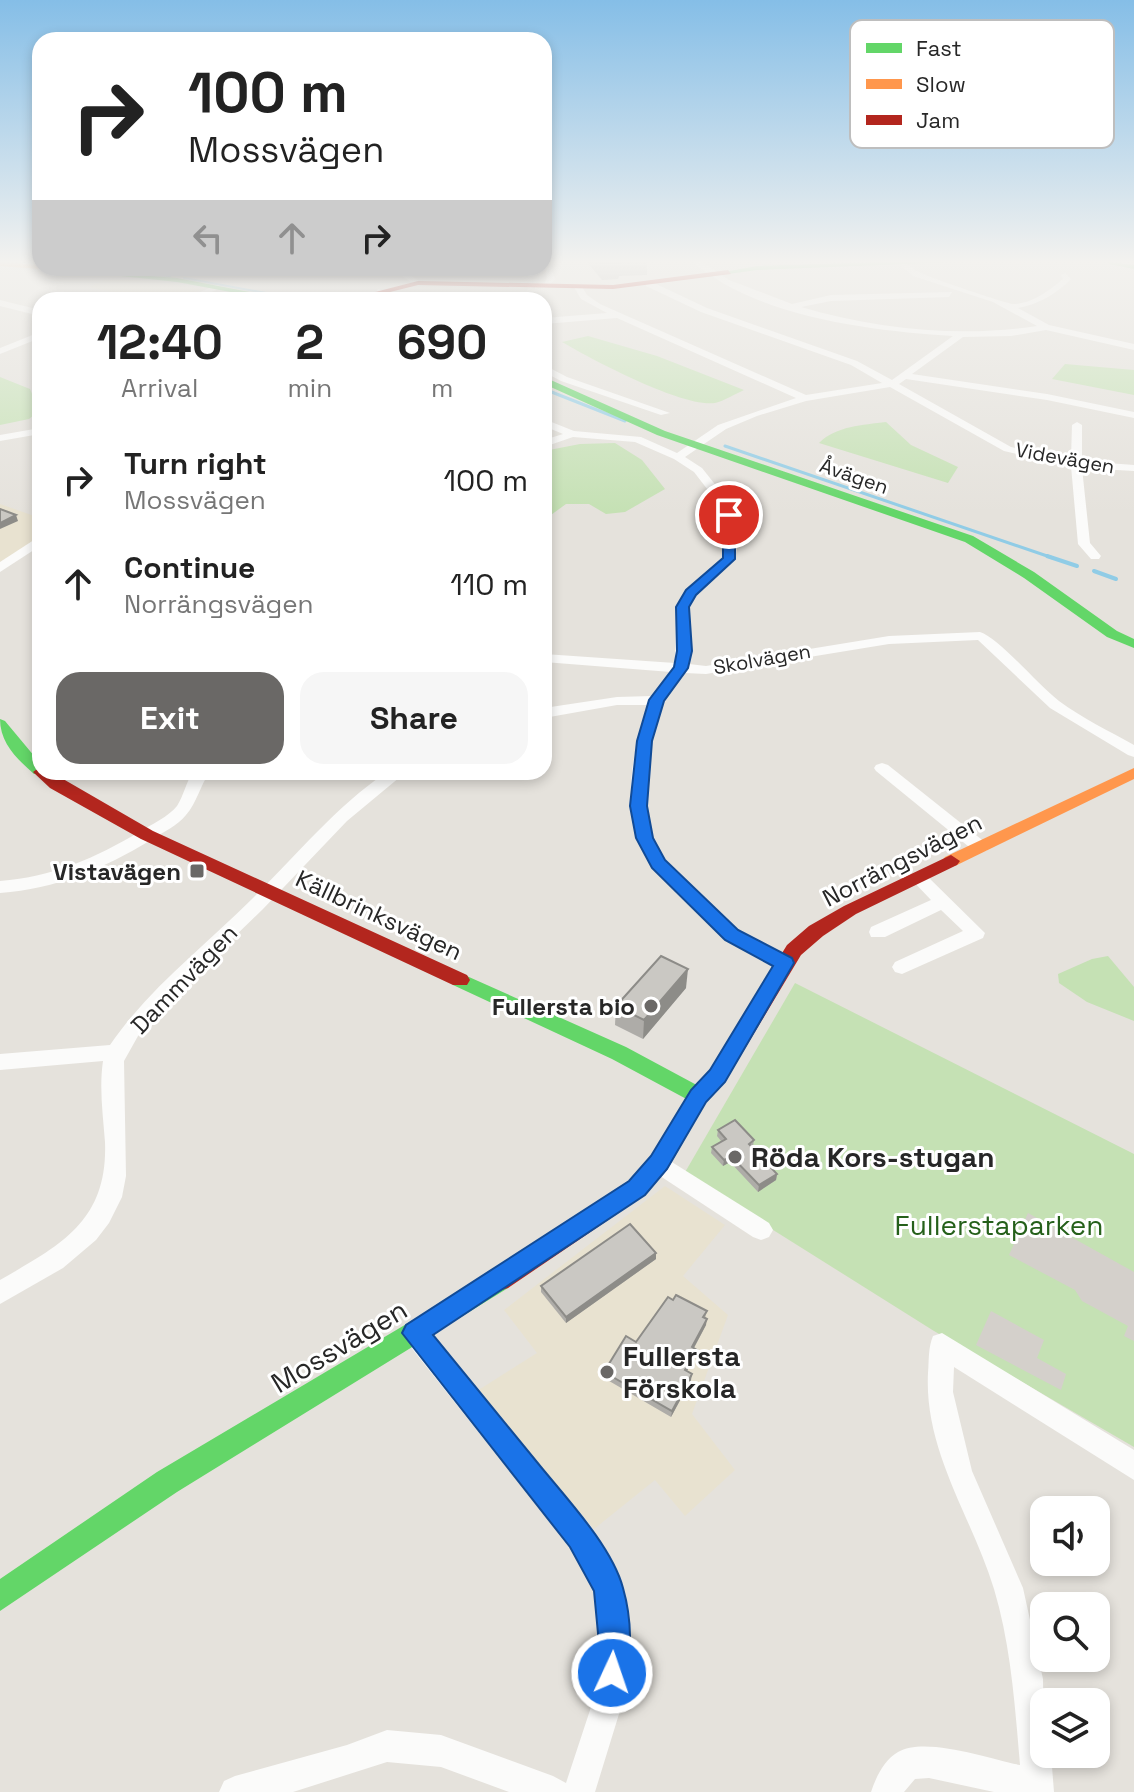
<!DOCTYPE html>
<html lang="en">
<head>
<meta charset="utf-8">
<style>
  :root { --surface:#fff; --page:#f6f6f6; --text:#222; --muted:#767676; --accent:#6a6866 }
  body { margin:0; font-family:"Space Grotesk",sans-serif; background:var(--page); color:var(--text); height:100vh; display:flex; flex-direction:column; font-size:30px; white-space:nowrap }
  * { box-sizing:border-box; margin:0 }
  p { font-size:26px; color:var(--muted) }
  .icon { flex:none; width:44px; height:44px; fill:none; stroke:currentColor; stroke-width:2; stroke-linecap:round; stroke-linejoin:round }
  .map { position:relative; flex:1; overflow:hidden }
  .sheet { position:absolute; left:32px; top:292px; width:520px; height:488px; display:flex; flex-direction:column; background:var(--surface); border-radius:24px; box-shadow:0 4px 12px #0003 }
  .sheet>* { flex:none }
  .banner { position:absolute; left:32px; top:32px; width:520px; height:244px; border-radius:24px; box-shadow:0 4px 12px #0003; background:#fff; color:var(--text); overflow:hidden }
  .controls { position:absolute; left:1030px; top:1496px; display:grid; gap:16px }
  .controls a { display:grid; place-items:center; width:80px; height:80px; border-radius:16px; background:var(--surface); box-shadow:0 4px 12px #0003; font-size:40px }
  .pin { position:absolute; display:grid; place-items:center; width:68px; height:68px; color:#fff; margin:-34px; border:4px solid #fff; border-radius:50%; box-shadow:0 2px 8px #0007 }
  .me { position:absolute; width:88px; margin:-44px; rotate:3deg; stroke-linejoin:round; filter:drop-shadow(0 0 6px #0008) }
  .turn { display:flex; align-items:center; gap:28px; height:168px; padding:0 24px; font-size:36px }
  .turn .icon { width:104px; height:104px; stroke-width:2.5 }
  .turn b { display:block; font-size:56px; line-height:68px }
  .lanes { display:flex; align-items:center; height:76px; padding:0 24px; background:#0003; justify-content:center; gap:40px; direction:ltr }
  .lanes .off { opacity:.35 }
  .eta { display:flex; justify-content:space-evenly; align-items:center; height:136px; text-align:center }
  .eta b { font-size:48px; font-weight:800; line-height:56px }
  .cta { display:flex; gap:16px; margin-top:auto; padding:16px 24px }
  .cta a { flex:1; height:92px; border-radius:24px; background:var(--accent); color:#fff; font-size:32px; font-weight:800; line-height:92px; text-align:center }
  .cta a+a { background:var(--page); color:var(--text) }
  ul { padding:0; list-style:none }
  li { display:flex; align-items:center; gap:24px; height:104px; padding:0 24px }
  li div { flex:1 }
  li b { display:block; font-size:30px }
  li em { font-style:normal }
  .map>svg:first-child { display:block }
</style>
</head>
<body>
<div class="map">
<svg width="1134" height="1792" viewBox="0 0 1134 1792">
  <rect width="100%" height="100%" fill="#e5e2dc"/>
  <g fill="#e8e2d0">
    <polygon points="109,278 160,282 203,289 174,300 152,300 89,287"/>
    <polygon points="0,504 40,518 40,544 0,568"/>
    <polygon points="665,1186 725,1225 683,1276 728,1315 692,1414 735,1470 685,1516 655,1480 594,1529 477,1391 537,1353 504,1310"/>
  </g>
  <g fill="#c5e1b4">
    <path d="M588 336 657 356 744 390C735 394 724 401 715 403 683 408 591 359 562 342Z"/>
    <polygon points="1065,364 1134,370 1134,395 1052,379"/>
    <polygon points="0,377 30,389 39,411 29,419 0,425"/>
    <path d="M886 422 911 445 958 467 948 483 819 443C836 426 863 425 886 422Z"/>
    <polygon points="615,443 642,460 665,489 625,512 606,514 589,504 566,504 544,520 544,451 580,444"/>
    <polygon points="1108,956 1134,987 1134,1021 1087,1002 1059,983 1058,974 1092,959"/>
    <polygon points="795,983 1134,1154 1134,1447 934,1331 684,1174"/>
  </g>
  <g fill="#d4d0cb">
    <polygon points="1028,1213 1134,1272 1134,1341 1124,1336 1128,1326 1082,1301 1075,1290 1009,1255"/>
    <polygon points="991,1311 1044,1340 1037,1358 1066,1374 1061,1390 976,1345"/>
  </g>
  <g fill="none" stroke-linecap="round" stroke-linejoin="round">
    <g stroke="#90cce6" stroke-width="2">
      <polyline points="16,262 40,263"/>
      <polyline points="87,268 170,276"/>
      <polyline points="184,278 304,300"/>
      <polyline points="544,389 554,393"/>
    </g>
    <g stroke="#90cce6" stroke-width="3">
      <polyline points="549,391 625,421"/>
      <polyline points="725,446 1053,558"/>
    </g>
    <g stroke="#90cce6" stroke-width="4">
      <polyline points="1047,556 1077,566"/>
      <polyline points="1094,571 1116,579"/>
    </g>
    <g fill="#fbfbfa" fill-rule="evenodd">
      <polygon points="544,262 549,262 555,279 547,287 543,285 547,279"/>
      <path d="M693 262H702L729 280 792 304 831 295 952 292 949 297 831 301 801 307C876 329 961 338 1037 326L993 302 913 276 897 262C907 262 910 268 919 272 927 277 1008 304 1013 304 1032 304 1050 290 1063 279L1061 275 1065 273 1071 279C1056 294 1039 304 1018 308L1049 325 1134 344V350L1046 330 1011 336 963 337 912 374 1047 394 1134 412V418L1047 400 906 379 899 384 1011 447 1071 459 1072 425 1077 422 1082 425V461L1134 465V471L1082 468 1090 543 1101 556 1099 559H1091L1078 544 1071 466 1004 451 890 387 806 401 757 416 726 429 685 457 702 468 733 507 737 550 733 562 696 595 690 607 689 664 706 666 889 636 980 632C999 638 1038 685 1059 701 1082 718 1109 731 1134 745V757L1128 755 1050 708 978 640 889 644 706 674 685 673 663 701 652 741 646 806 653 838 666 860 739 930 792 958 795 963 792 968 785 970C749 959 720 934 694 909 680 895 662 881 651 865 619 816 631 757 647 705H617L544 718V708L617 697 652 696 671 672 544 662V654L675 663 676 607 686 590 723 558 721 507 694 472 674 459 635 442 573 437 544 447V440L563 434 544 426V419L574 431 641 437 677 453 718 425 796 398 617 318 544 324V318L607 313 581 299 574 287 581 285 587 295 600 304 806 395 882 383 851 365 701 312 646 286V282H652L707 308 857 361 892 380 953 336C871 331 756 317 693 262Z"/>
      <polygon points="391,268 400,268 422,283 415,285"/>
      <polygon points="216,285 223,287 194,300 182,300"/>
      <polygon points="378,289 411,298 412,300 399,300 375,293"/>
      <polygon points="0,300 40,310 40,316 0,306"/>
      <polygon points="40,332 40,338 0,354 0,348"/>
      <polygon points="544,365 567,377 670,413 661,415 561,381 544,372"/>
      <polygon points="40,428 40,434 0,441 0,435"/>
      <polygon points="40,536 40,546 0,572 0,562"/>
      <polygon points="882,763 888,765 986,843 989,847 986,851 974,851 876,771 874,768 876,765"/>
      <path d="M193 772H210C200 785 197 803 186 815 177 826 163 832 151 840 103 869 56 889 0 893V881C53 877 95 858 141 831 152 824 168 817 177 806 184 795 186 782 193 772Z"/>
      <path d="M387 772H406L347 821 263 909 171 998 138 1036 124 1061 126 1176 122 1197 109 1223 96 1240 63 1268 0 1304V1280C61 1245 108 1221 105 1142 103 1115 99 1088 103 1061L0 1070V1054L110 1045C149 988 204 947 252 899 297 855 335 807 387 772Z"/>
      <polygon points="918,871 924,873 985,933 983,938 902,974 895,972 892,967 895,962 963,931 941,910 885,937 871,937 869,932 871,927 931,900 909,877"/>
      <polygon points="659,1154 769,1223 773,1230 769,1237 761,1240 753,1237 651,1170 648,1163 651,1156"/>
      <polygon points="415,1321 424,1325 590,1527 623,1588 630,1644 623,1701 595,1792 509,1792 441,1767 387,1762 293,1792 219,1792 224,1781 235,1776 347,1745 387,1730 441,1735 553,1776 566,1783 593,1701 600,1644 594,1591 570,1547 406,1341 402,1333 406,1325"/>
      <path d="M942 1333 1134 1450V1480L954 1367 953 1392 972 1471 1023 1588 1043 1679 1044 1754H1051L1054 1792H994L929 1778 915 1779 904 1792H871C876 1777 884 1760 898 1752 925 1736 990 1759 1020 1765 1015 1706 1011 1646 994 1589 972 1517 924 1451 928 1373 929 1360 928 1348 933 1336Z"/>
    </g>
    <g fill="#63d668" fill-rule="evenodd">
      <polygon points="886,262 954,262 757,270 728,274 724,272 757,266"/>
      <polygon points="1108,262 1134,265 1134,269 1109,264"/>
      <polygon points="46,268 177,278 291,300 273,300 177,282"/>
      <polygon points="544,377 665,431 973,536 1034,572 1117,631 1134,639 1134,648 1107,637 1024,578 965,542 657,435 544,384"/>
      <path d="M0 719 5 721 40 763V772H47L46 774H34C17 759 0 743 0 719Z"/>
      <polygon points="460,973 626,1047 706,1090 710,1096 706,1102 699,1105 692,1102 612,1059 453,985 450,980 453,975"/>
      <polygon points="499,1269 508,1272 511,1280 508,1288 177,1492 0,1611 0,1579 157,1472"/>
    </g>
    <g fill="#ff974d" fill-rule="evenodd">
      <polygon points="0,262 40,265 40,268 43,268 40,269 0,266"/>
      <polygon points="1134,768 1134,779 957,865 951,867 942,861 945,857"/>
    </g>
    <g fill="#b3261e" fill-rule="evenodd">
      <polygon points="728,270 731,274 613,289 418,285 358,300 344,300 418,281 613,285"/>
      <polygon points="40,767 40,772 51,772 153,831 467,975 470,980 467,985 453,985 141,839 50,788 33,772"/>
      <polygon points="951,855 960,861 957,865 856,914 823,936 801,955 725,1082 706,1102 667,1170 645,1195 508,1288 499,1291 490,1288 487,1280 490,1272 629,1181 651,1156 692,1090 711,1070 787,945 809,926 844,906"/>
    </g>
  </g>
  <g fill="#aeaca8">
    <polygon points="587,262 647,262 647,275 619,276 618,279 602,280"/>
    <polygon points="686,988 643,1039 615,1025 616,1006"/>
    <polygon points="718,1130 754,1140 753,1146 752,1147 777,1174 776,1180 758,1192 730,1162 723,1166 711,1153 712,1147 721,1141 717,1136"/>
    <polygon points="656,1253 656,1259 566,1323 541,1292 541,1286"/>
    <polygon points="673,1300 707,1311 705,1318 706,1325 694,1348 697,1350 696,1355 687,1371 691,1380 671,1417 604,1378 604,1372 636,1342"/>
  </g>
  <g fill="#8d8c88">
    <polygon points="16,515 18,521 0,529 0,523"/>
    <polygon points="688,969 686,988 643,1039 644,1020"/>
    <polygon points="731,1156 730,1162 723,1166 724,1160"/>
    <polygon points="777,1174 776,1180 758,1192 759,1185"/>
    <polygon points="656,1253 656,1259 566,1323 566,1317"/>
    <polygon points="707,1319 706,1325 691,1353 692,1347"/>
    <polygon points="697,1350 696,1355 684,1376 685,1370"/>
    <polygon points="692,1374 691,1380 671,1417 672,1411"/>
  </g>
  <g fill="#cac8c3" stroke="#8d8c88" stroke-width="2">
    <polygon points="600,262 618,262 619,263 602,263"/>
    <polygon points="0,509 16,515 0,523"/>
    <polygon points="661,956 688,969 644,1020 616,1006"/>
    <polygon points="735,1120 754,1140 749,1144 777,1174 759,1185 731,1156 724,1160 712,1147 726,1139 718,1130"/>
    <polygon points="630,1224 656,1253 566,1317 541,1286"/>
    <polygon points="676,1295 707,1311 703,1317 707,1319 692,1347 697,1350 685,1370 692,1374 672,1411 604,1372 626,1336 636,1342 668,1297 673,1300"/>
  </g>
  <linearGradient id="sky" x2="0" y2="1"><stop stop-color="#85bee7"/><stop offset="0.51" stop-color="#f3f2ef"/><stop offset="1" stop-color="#f3f2ef" stop-opacity="0"/></linearGradient>
  <rect width="1134" height="513" fill="url(#sky)"/>
  <path fill="#1a73e8" stroke="#114b97" stroke-width="2" d="M729 512 735 515V559L696 595 689 607 692 651 688 668 664 701 652 741 647 806 653 838 665 860 738 930 792 958 794 963 725 1082 706 1102 667 1169 645 1195 433 1335C469 1379 505 1423 541 1467 568 1500 612 1547 623 1588 631 1616 634 1656 622 1683L612 1688 601 1683 596 1673 599 1644 594 1591 570 1547 402 1333 406 1325 629 1181 651 1156 691 1090 710 1070 773 966 725 940 652 868 636 838 630 806 637 741 649 700 674 667 677 651 676 607 686 590 723 558V515Z"/>
  <g fill="#6a6866" stroke="#fff" stroke-width="3">
    <rect x="189" y="863" width="16" height="16" rx="4"/>
    <circle cx="651" cy="1006" r="8"/>
    <circle cx="735" cy="1157" r="8"/>
    <circle cx="607" cy="1372" r="8"/>
  </g>
  <g text-anchor="middle" dominant-baseline="central" stroke-width="6" stroke-linejoin="round" paint-order="stroke">
    <g font-size="20" fill="#272727" stroke="#fff">
      <text transform="translate(1065 458) rotate(10)">Videvägen</text>
      <text transform="translate(854 476) rotate(19)">Åvägen</text>
      <text transform="translate(762 659) rotate(-10)">Skolvägen</text>
    </g>
    <g font-size="24" fill="#272727" stroke="#fff">
      <text transform="translate(902 860) rotate(-27)">Norrängsvägen</text>
      <text transform="translate(379 915) rotate(25)">Källbrinksvägen</text>
      <text transform="translate(184 979) rotate(-46)">Dammvägen</text>
    </g>
    <g font-size="24" font-weight="bold" fill="#272727" stroke="#fff" text-anchor="end">
      <text x="181" y="871">Vistavägen</text>
      <text x="635" y="1006">Fullersta bio</text>
    </g>
    <g font-size="28" font-weight="bold" fill="#272727" stroke="#fff" text-anchor="start">
      <text x="751" y="1157">Röda Kors-stugan</text>
      <text x="623" y="1356">Fullersta<tspan x="623" dy="32">Förskola</tspan></text>
    </g>
    <g font-size="28" fill="#25601a" stroke="#fff">
      <text x="999" y="1225">Fullerstaparken</text>
    </g>
    <g font-size="28" fill="#272727" stroke="#fff">
      <text transform="translate(339 1346) rotate(-31)">Mossvägen</text>
    </g>
  </g>
  <rect x="850" y="20" width="264" height="128" rx="12" fill="#fff" stroke="#bebebe" stroke-width="2"/>
  <rect x="866" y="43" width="36" height="10" fill="#63d668"/>
  <rect x="866" y="79" width="36" height="10" fill="#ff974d"/>
  <rect x="866" y="115" width="36" height="10" fill="#b3261e"/>
  <g font-size="22" fill="#272727">
    <text x="916" y="56">Fast</text>
    <text x="916" y="92">Slow</text>
    <text x="916" y="128">Jam</text>
  </g>
</svg>
<div class="controls">
<a><svg class="icon" aria-label="sound" viewBox="0 0 24 24"><path d="M4 9h4l5-4v14l-5-4H4zM17 9q2 3 0 6"/></svg></a>
<a><svg class="icon" aria-label="search" viewBox="0 0 24 24"><circle cx="10" cy="10" r="6"/><path d="M15 15l6 6"/></svg></a>
<a><svg class="icon" aria-label="layers" viewBox="0 0 24 24"><path d="M12 4l9 5-9 5-9-5zM3 14l9 5 9-5"/></svg></a>
</div>
<div class="pin" style="left:729px;top:515px;background:#d93025"><svg class="icon" aria-label="arrive" viewBox="0 0 24 24"><path d="M6 21V4h12l-3 4 3 4H6"/></svg></div>
<svg class="me" style="left:612px;top:1673px" viewBox="-20 -20 40 40"><circle r="17" fill="#1a73e8" stroke="#fff" stroke-width="3"/><path d="M0-11L8 9 0 5-8 9z" fill="#fff"/></svg>
<div class="banner">
<div class="turn"><svg class="icon" aria-label="right" viewBox="0 0 24 24"><path d="M7 20v-9h11M14 6l5 5-5 5"/></svg><div><b>100 m</b>Mossvägen</div></div>
<div class="lanes"><svg class="icon off" aria-label="left" viewBox="0 0 24 24"><path d="M17 20v-9H6M10 6l-5 5 5 5"/></svg><svg class="icon off" aria-label="ahead" viewBox="0 0 24 24"><path d="M12 20V5M6 11l6-6 6 6"/></svg><svg class="icon" aria-label="right" viewBox="0 0 24 24"><path d="M7 20v-9h11M14 6l5 5-5 5"/></svg></div>
</div>
<section class="sheet">
<div class="eta">
<div><b>12:40</b><p>Arrival</p></div>
<div><b>2</b><p>min</p></div>
<div><b>690</b><p>m</p></div>
</div>
<ul>
<li><svg class="icon" aria-label="right" viewBox="0 0 24 24"><path d="M7 20v-9h11M14 6l5 5-5 5"/></svg><div><b>Turn right</b><p>Mossvägen</p></div><em>100 m</em></li>
<li><svg class="icon" aria-label="ahead" viewBox="0 0 24 24"><path d="M12 20V5M6 11l6-6 6 6"/></svg><div><b>Continue</b><p>Norrängsvägen</p></div><em>110 m</em></li>
</ul>
<div class="cta"><a>Exit</a><a>Share</a></div>
</section>
</div>
</body>
</html>
